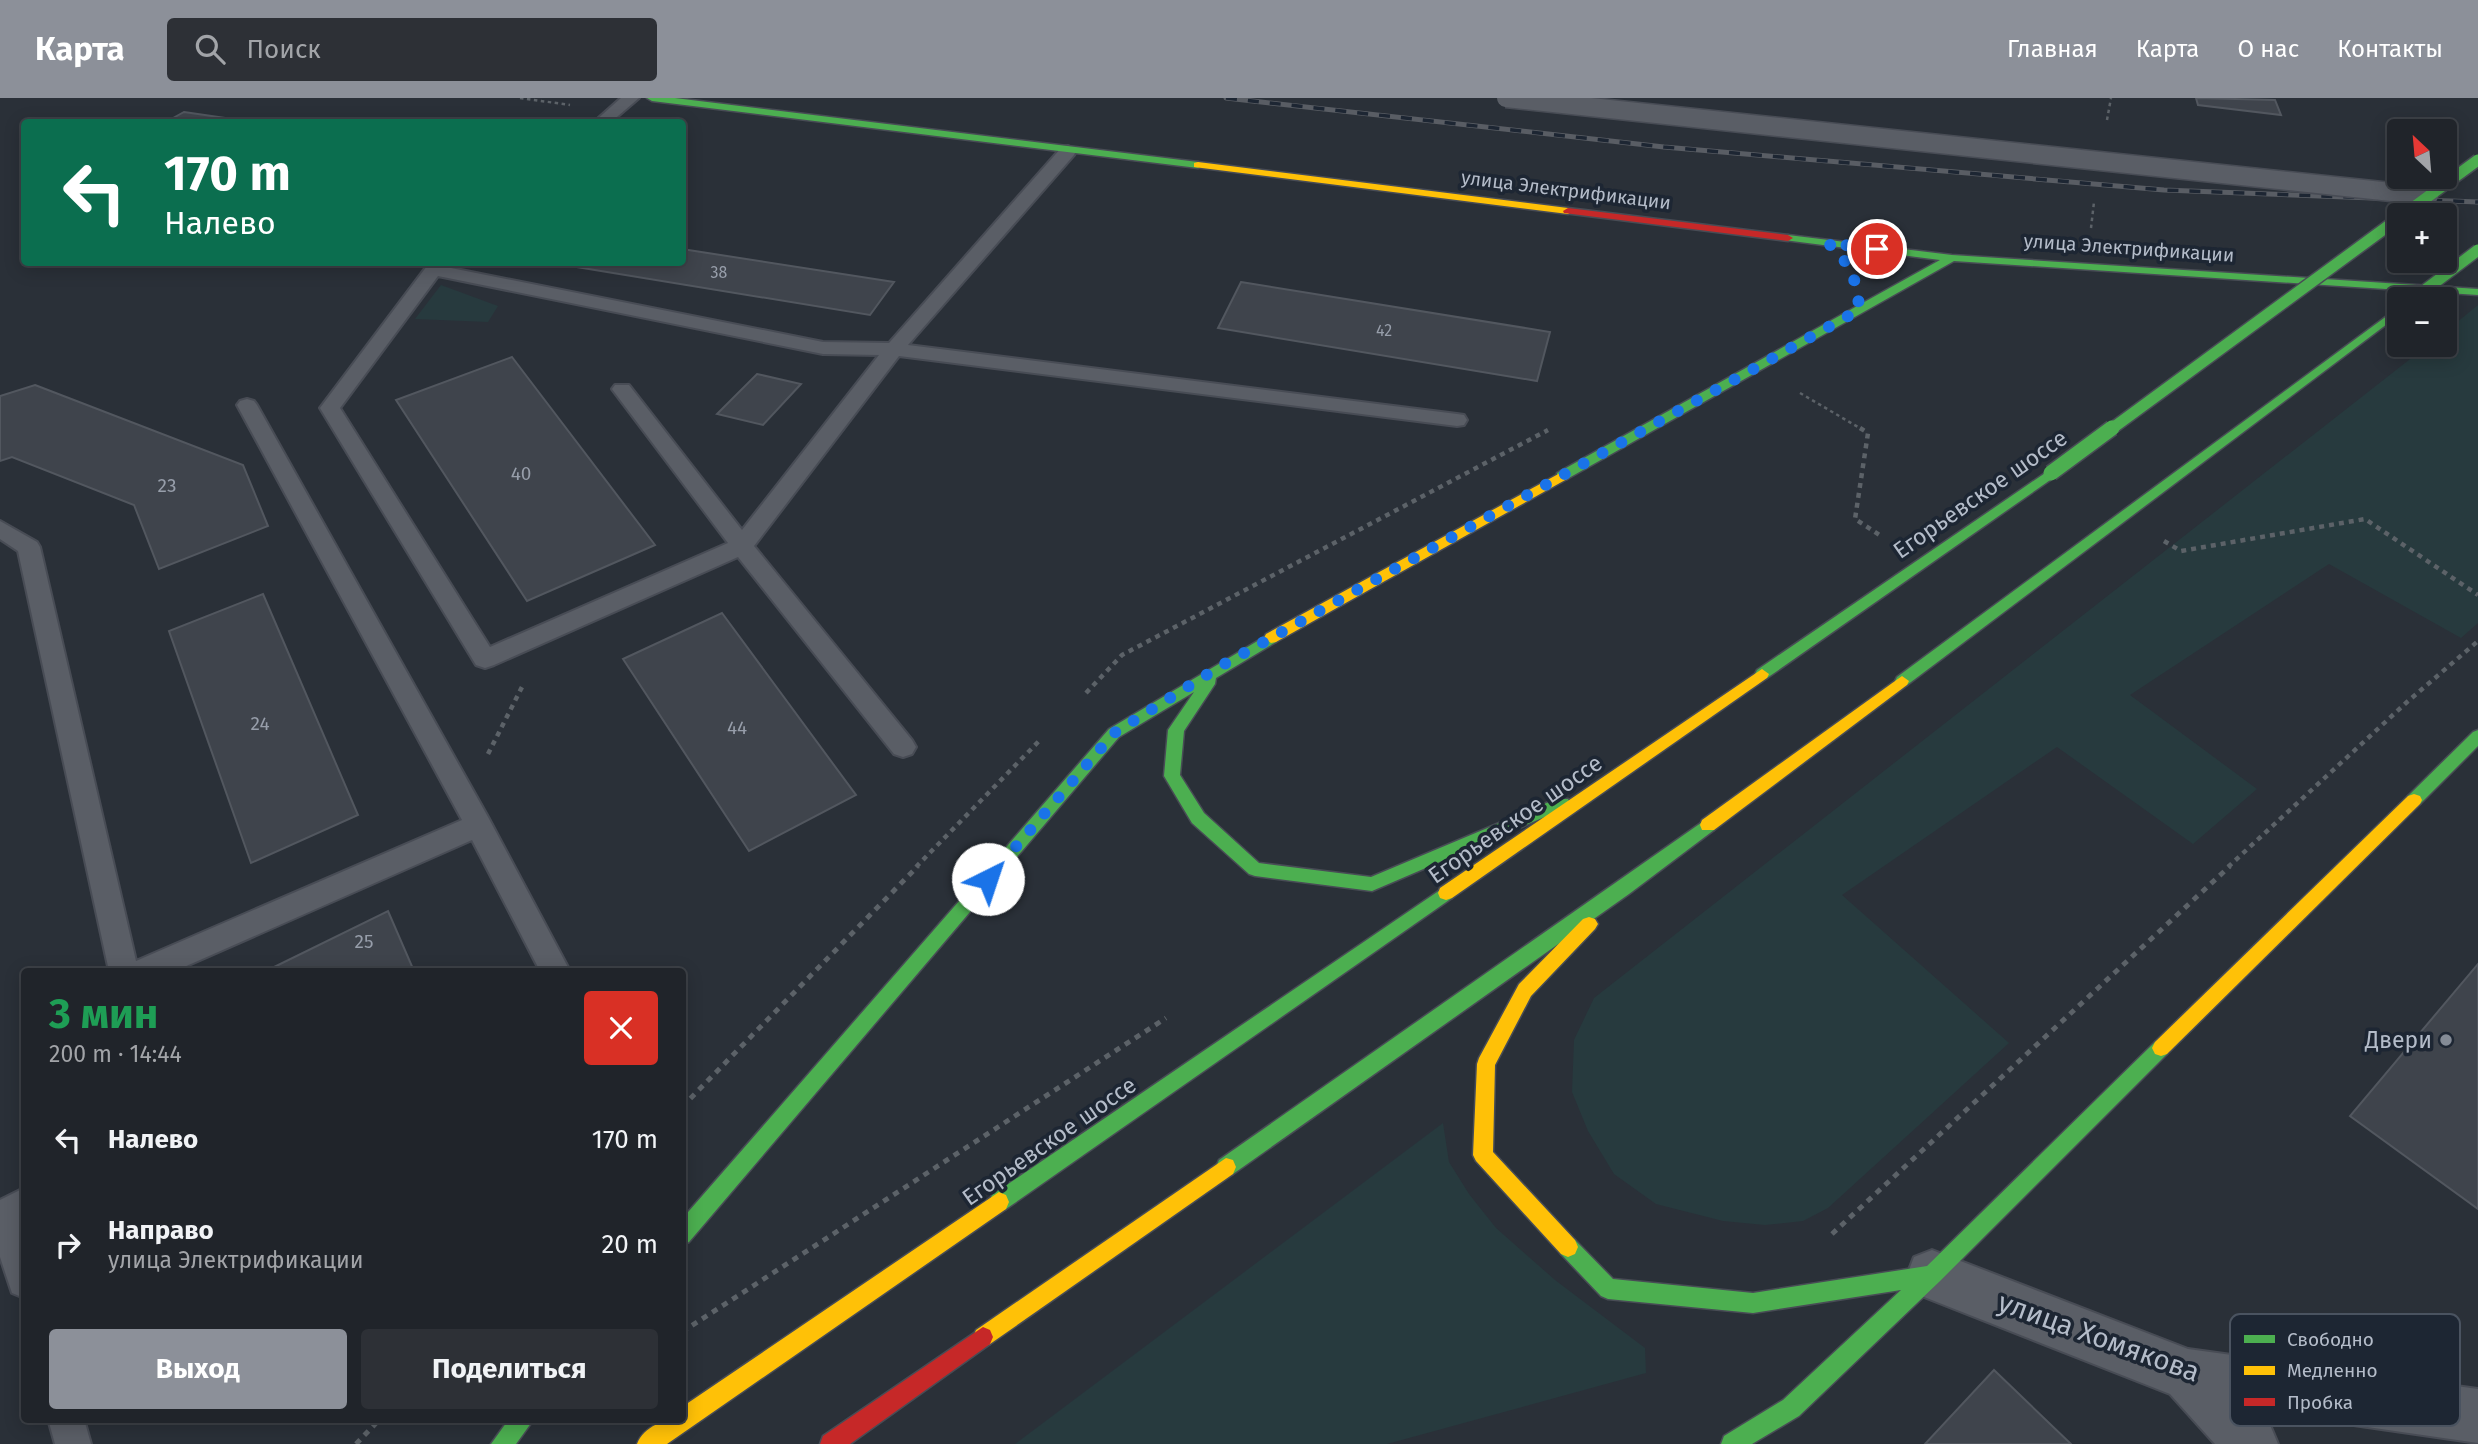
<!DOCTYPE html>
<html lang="ru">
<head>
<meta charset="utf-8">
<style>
  :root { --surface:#20242a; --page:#2d3036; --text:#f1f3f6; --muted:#a2a4a8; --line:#3d4147; --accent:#8c9099 }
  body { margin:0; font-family:"Fira Sans",sans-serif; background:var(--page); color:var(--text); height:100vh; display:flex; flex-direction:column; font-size:26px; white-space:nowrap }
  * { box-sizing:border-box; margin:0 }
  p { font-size:23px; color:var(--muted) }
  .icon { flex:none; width:38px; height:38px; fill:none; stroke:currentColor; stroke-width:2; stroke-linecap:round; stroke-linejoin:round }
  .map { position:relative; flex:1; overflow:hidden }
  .details { position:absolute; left:21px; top:870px; width:665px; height:455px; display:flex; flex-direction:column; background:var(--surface); border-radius:7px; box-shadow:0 4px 18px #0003,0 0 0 2px var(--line) }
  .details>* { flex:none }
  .banner { position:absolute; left:21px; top:21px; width:665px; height:147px; border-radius:7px; box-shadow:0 4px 18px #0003,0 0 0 2px var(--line); background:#0b6e4f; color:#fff; overflow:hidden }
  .needle { width:46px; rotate:334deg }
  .buttons { position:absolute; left:2387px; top:21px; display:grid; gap:14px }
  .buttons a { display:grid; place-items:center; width:70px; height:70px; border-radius:7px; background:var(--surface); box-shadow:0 4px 18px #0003,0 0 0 2px var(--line); font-size:35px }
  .pin { position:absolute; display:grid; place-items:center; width:60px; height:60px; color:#fff; margin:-30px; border:4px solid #fff; border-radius:50%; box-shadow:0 2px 7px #0007 }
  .me { position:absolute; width:77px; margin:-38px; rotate:41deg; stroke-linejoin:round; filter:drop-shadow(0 0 5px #0008) }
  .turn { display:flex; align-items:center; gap:24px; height:147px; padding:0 28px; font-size:32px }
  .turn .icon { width:91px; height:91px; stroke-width:2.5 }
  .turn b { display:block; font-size:49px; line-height:60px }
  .round { display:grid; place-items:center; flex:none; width:74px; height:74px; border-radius:7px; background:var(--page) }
  .overview { display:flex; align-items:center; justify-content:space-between; height:119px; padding:0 28px }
  h1 { font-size:42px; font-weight:700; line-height:52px; color:#1e9e55 }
  .cta { display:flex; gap:14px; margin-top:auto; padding:14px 28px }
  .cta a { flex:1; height:80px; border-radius:7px; background:var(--accent); color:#fff; font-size:28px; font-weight:700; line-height:80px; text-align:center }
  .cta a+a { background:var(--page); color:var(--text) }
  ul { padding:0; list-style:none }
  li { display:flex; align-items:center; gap:21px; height:105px; padding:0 28px }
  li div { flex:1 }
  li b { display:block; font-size:26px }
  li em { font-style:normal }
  header { display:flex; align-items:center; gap:42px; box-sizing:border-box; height:98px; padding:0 35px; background:var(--accent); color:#fff }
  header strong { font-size:33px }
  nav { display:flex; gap:38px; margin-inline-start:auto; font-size:24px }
  .search { width:490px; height:63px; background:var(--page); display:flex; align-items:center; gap:18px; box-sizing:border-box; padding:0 24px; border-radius:7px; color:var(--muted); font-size:26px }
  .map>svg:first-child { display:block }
</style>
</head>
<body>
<header>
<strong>Карта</strong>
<div class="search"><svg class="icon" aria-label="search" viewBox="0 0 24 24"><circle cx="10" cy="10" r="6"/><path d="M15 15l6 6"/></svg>Поиск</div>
<nav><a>Главная</a><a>Карта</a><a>О нас</a><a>Контакты</a></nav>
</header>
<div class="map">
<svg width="2478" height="1346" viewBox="0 0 2478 1346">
  <rect width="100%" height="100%" fill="#2a3038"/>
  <g fill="#273a3e">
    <polygon points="441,187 498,208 488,224 415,221"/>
    <polygon points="2478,207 2478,525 2461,540 2329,466 2130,597 2257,691 2193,746 2057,649 1842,797 2009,945 1828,1110 1803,1123 1765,1127 1723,1123 1656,1106 1614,1076 1588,1033 1572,994 1574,942 1594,900 2428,247 2445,247 2445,234"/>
    <polygon points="1443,1025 1449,1064 1469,1096 1496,1130 1555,1182 1645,1250 1646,1275 1387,1346 1015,1346"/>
  </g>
  <g fill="#3f444c" stroke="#52575f" stroke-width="2">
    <polygon points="2196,0 2275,2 2281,17 2198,7"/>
    <polygon points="184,14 253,24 166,24"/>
    <polygon points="682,151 894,184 870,217 546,164 682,164"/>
    <polygon points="1241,184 1550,234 1537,283 1218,230"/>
    <polygon points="512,259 655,447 527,503 396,302"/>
    <polygon points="757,276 801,286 763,327 717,316"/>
    <polygon points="35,287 243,367 268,428 159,471 134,407 12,359 0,363 0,298"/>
    <polygon points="263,496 358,717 251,765 169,533"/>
    <polygon points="722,515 856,697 749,753 623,561"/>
    <polygon points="388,813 414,873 266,873"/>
    <polygon points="2478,866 2478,1111 2350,1018"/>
    <polygon points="1994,1272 2071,1346 1925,1346"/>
  </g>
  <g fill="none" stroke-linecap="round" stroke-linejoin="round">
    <g stroke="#484c55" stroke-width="4">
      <g id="lane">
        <polygon points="621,0 639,0 611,24 594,24"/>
        <path d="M1068 48 1076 53 1074 57 908 247 1457 316 1464 317 1467 322 1464 327 1457 328 899 258 754 448 912 642 916 649 912 656 903 659 894 656 738 459 494 567 485 570 476 567 320 310 430 164H450L446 169 823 244 889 245 1062 49ZM438 178 823 256 879 257 742 432 629 287H615L612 291 615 295 728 445 490 549 340 310Z"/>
        <polygon points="247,301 254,303 257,307 488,719 570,873 540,873 472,742 175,873 109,873 18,453 0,441 0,423 37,444 40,449 136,863 462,722 237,307 240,303"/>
        <polygon points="24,1090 24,1200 12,1195 0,1159 0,1102"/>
        <polygon points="48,1321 84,1321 91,1346 55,1346"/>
      </g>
    </g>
    <g stroke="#484c55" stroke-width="4">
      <polygon id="street" points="1932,1152 2188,1251 2478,1291 2478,1345 2257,1313 2270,1327 2278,1346 2215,1346 2170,1296 1914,1195 1907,1177 1914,1159"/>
    </g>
    <g stroke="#484c55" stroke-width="3">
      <g id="fast">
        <polygon points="647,0 675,0 1198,64 1203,67 1198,70 652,3"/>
        <polygon points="1788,137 1952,157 2478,191 2478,197 1954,163 1567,381 1557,381 1557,375 1940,162 1784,142 1783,140"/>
        <polygon points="2399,209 2399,217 1907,587 1897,587 1895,583 1897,579"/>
        <polygon points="2051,371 2056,372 2056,378 1767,580 1757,580 1755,576 1757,572"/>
        <polygon points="1271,535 1278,540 1276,544 1216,580 1215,586 1184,633 1180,677 1204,715 1259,765 1371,779 1556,701 1568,701 1570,705 1568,709 1372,793 1255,778 1249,776 1192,725 1164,678 1168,632 1194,594 1119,639 689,1144 682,1147 682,1121 1109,631"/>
        <polygon points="2478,632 2478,648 2420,706 2408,706 2406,702 2408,698 2473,634"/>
        <polygon points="1708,720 1714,722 1716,727 1714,732 1629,796 1233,1076 1226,1078 1219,1076 1216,1069 1219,1062"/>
        <polygon points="1446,788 1452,790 1454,795 1452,800 1006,1111 999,1114 992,1111 989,1104 992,1097"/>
        <polygon points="2161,942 2167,944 2170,950 2167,956 1939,1184 1799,1318 1752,1346 1721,1346 1724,1338 1783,1302 1901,1192 1753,1215 1608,1201 1601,1198 1561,1156 1558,1149 1561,1142 1568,1139 1575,1142 1613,1181 1753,1195 1927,1168 2155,944"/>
        <polygon points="509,1321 534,1321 516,1346 491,1346"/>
      </g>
    </g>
    <g stroke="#484c55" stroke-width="3">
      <g id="slow">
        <polygon points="1198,64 1568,110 1573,113 1568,116 1194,69 1194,65"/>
        <polygon points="1562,374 1569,378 1567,381 1276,544 1271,545 1264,540 1266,536"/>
        <polygon points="1762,571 1769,576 1767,580 1452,800 1446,802 1440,800 1438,795 1440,790"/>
        <polygon points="1902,578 1909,583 1907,587 1714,732 1702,732 1700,727 1702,722"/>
        <polygon points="2414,696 2420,698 2422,702 2420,706 2167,956 2161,958 2155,956 2152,950 2155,944 2408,698"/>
        <polygon points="1589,819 1595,821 1598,826 1595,831 1531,898 1495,967 1493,1054 1575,1142 1578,1149 1575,1156 1568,1159 1561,1156 1476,1063 1473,1057 1477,966 1479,960 1519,886 1583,821"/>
        <polygon points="1226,1060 1233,1062 1236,1069 1233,1076 990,1246 983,1249 976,1246 973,1239 976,1232"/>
        <path d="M999 1094 1006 1097 1009 1104 1006 1111 667 1346H637C644 1328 665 1321 682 1321V1309Z"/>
      </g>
    </g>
    <g stroke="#484c55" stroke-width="3">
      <g id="jam">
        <polygon points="1568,110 1788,137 1793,140 1788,143 1564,115 1563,113"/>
        <polygon points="983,1229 990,1232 993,1239 990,1246 850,1346 820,1346 823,1338"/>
      </g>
    </g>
    <g stroke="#5c6268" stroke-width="2.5" stroke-dasharray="3.5 3.5" stroke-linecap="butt">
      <polyline points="520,0 570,7"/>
      <polyline points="2107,22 2111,0"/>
      <polyline points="2091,130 2094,104"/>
      <polyline points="1800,295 1863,332"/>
    </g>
    <g stroke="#5c6268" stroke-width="4.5" stroke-dasharray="5 5" stroke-linecap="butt">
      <polyline points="1860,330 1868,335 1855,421 1881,438"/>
      <polyline points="2164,443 2181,453 2365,421 2478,497"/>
      <polyline points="1086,595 1122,557 1548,332"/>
      <polyline points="488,656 522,589"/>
      <polyline points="916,769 1041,641"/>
      <polyline points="2228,769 2407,604 2478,543"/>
    </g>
    <g stroke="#5c6268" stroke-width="5" stroke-dasharray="6 6" stroke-linecap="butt">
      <polyline points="682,1009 918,768"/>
      <polyline points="1832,1136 2230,768"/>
      <polyline points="682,1234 1166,920"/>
      <polyline points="356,1346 380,1321"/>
    </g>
    <use href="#lane" fill="#5a5e66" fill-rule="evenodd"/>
    <use href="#street" fill="#5a5e66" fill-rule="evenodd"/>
    <use href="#fast" fill="#4caf50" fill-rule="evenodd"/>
    <use href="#slow" fill="#ffc107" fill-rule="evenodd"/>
    <use href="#jam" fill="#c62828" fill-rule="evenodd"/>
    <g stroke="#595d64" stroke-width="5">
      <polyline id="rail" points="1226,0 1664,49 2164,92 2478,104"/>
    </g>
    <use href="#rail" stroke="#1d2633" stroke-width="3.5" stroke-dasharray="11" stroke-linecap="butt"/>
    <g stroke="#484c55" stroke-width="21" stroke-linecap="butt">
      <polyline id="lane-bridge" points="1506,0 2429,98"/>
    </g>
    <g stroke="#484c55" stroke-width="14" stroke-linecap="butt">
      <g id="fast-bridge-far1">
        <polyline points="2403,117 2478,62"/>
        <polyline points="2413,201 2478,152"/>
        <polyline points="2110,332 2399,120"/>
      </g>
    </g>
    <g stroke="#484c55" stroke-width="18" stroke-linecap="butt">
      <polyline id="fast-bridge" points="2051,375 2112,330"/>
    </g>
    <use href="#lane-bridge" stroke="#5a5e66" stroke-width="18"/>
    <use href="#fast-bridge-far1" stroke="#4caf50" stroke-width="11"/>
    <use href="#fast-bridge" stroke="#4caf50" stroke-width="15"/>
  </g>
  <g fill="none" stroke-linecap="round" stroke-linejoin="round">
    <path stroke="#1a73e8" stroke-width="12" stroke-dasharray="0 21.6" d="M988 781 1114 635 1219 569 1859 212C1858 183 1850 164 1828 145L1877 151"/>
  </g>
  <circle fill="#848b96" stroke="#1d2633" stroke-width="2.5" cx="2446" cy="942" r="7"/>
  <g text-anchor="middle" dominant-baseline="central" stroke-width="7" stroke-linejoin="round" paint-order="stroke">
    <g font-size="16" fill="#979eaa">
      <text x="719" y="174">38</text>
      <text x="1384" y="232">42</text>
    </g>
    <g font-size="19" fill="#b4bcc9" stroke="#1d2633">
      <text transform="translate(1566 92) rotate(7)">улица Электрификации</text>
      <text transform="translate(2129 150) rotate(4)">улица Электрификации</text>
    </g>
    <g font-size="19" fill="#979eaa">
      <text x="521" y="375">40</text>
      <text x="167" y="387">23</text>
      <text x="260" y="625">24</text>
      <text x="737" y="629">44</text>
      <text x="364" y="843">25</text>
    </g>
    <g font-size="23" fill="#b4bcc9" stroke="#1d2633">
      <text transform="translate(1980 396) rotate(-35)">Егорьевское шоссе</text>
      <text transform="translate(1515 721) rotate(-35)">Егорьевское шоссе</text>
      <text transform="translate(1049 1043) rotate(-35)">Егорьевское шоссе</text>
    </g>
    <g font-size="23" fill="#b4bcc9" stroke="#1d2633" text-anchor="end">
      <text x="2432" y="942">Двери</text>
    </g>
    <g font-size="28" fill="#b4bcc9" stroke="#1d2633">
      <text transform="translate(2099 1239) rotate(20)">улица Хомякова</text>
    </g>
  </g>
  <rect x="2230" y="1216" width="230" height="112" rx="10" fill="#1d2633" stroke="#4a5360" stroke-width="2"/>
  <rect x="2244" y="1237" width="31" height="8" fill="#4caf50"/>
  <rect x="2244" y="1268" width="31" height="9" fill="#ffc107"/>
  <rect x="2244" y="1300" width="31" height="8" fill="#c62828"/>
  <g font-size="19" fill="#b4bcc9">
    <text x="2287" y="1248">Свободно</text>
    <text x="2287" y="1279">Медленно</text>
    <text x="2287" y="1311">Пробка</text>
  </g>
</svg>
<div class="buttons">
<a><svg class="needle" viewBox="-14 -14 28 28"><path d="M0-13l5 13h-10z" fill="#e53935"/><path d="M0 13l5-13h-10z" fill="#a2a4a8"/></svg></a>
<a>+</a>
<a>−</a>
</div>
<div class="pin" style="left:1877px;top:151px;background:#d93025"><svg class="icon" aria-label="arrive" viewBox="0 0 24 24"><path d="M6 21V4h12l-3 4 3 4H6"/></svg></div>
<svg class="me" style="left:988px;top:781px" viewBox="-20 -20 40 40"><circle r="19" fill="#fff"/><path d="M0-13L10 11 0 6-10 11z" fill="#1a73e8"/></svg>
<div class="banner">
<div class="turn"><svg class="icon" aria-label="left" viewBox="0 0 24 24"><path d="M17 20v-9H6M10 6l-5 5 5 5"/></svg><div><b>170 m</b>Налево</div></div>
</div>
<section class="details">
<div class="overview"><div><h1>3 мин</h1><p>200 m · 14:44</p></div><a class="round" style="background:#d93025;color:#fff"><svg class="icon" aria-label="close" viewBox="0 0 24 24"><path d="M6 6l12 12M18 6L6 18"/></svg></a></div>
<ul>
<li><svg class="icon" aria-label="left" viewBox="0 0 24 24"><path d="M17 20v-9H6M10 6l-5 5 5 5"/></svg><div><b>Налево</b></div><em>170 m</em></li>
<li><svg class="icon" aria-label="right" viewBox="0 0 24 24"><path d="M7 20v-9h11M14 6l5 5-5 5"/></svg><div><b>Направо</b><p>улица Электрификации</p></div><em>20 m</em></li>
</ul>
<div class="cta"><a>Выход</a><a>Поделиться</a></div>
</section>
</div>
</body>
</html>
